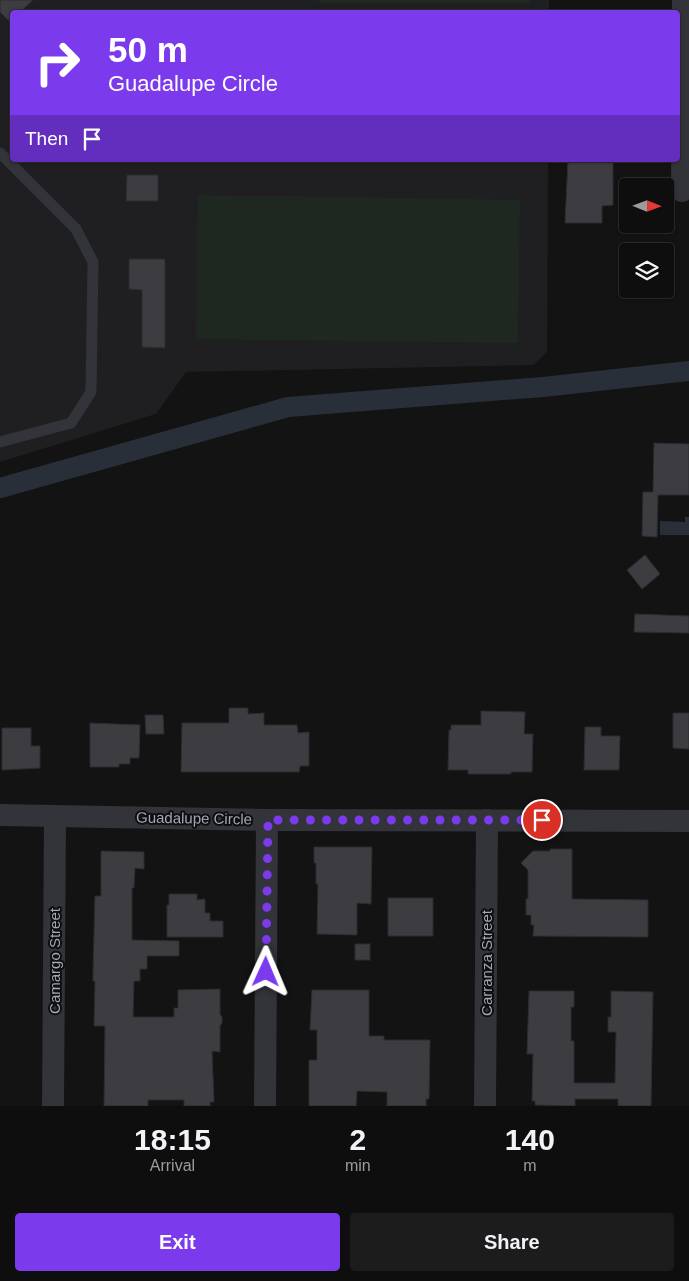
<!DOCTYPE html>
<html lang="en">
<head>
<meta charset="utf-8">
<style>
  :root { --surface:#0e0e0f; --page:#1c1c1d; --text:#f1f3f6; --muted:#9b9c9e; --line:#2e2e2f; --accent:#7c3aed }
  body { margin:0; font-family:Helvetica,sans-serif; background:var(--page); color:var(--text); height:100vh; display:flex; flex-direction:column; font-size:19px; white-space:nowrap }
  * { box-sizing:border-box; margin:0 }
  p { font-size:16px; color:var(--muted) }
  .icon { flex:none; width:28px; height:28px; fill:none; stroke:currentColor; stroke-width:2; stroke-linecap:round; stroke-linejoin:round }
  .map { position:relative; height:1106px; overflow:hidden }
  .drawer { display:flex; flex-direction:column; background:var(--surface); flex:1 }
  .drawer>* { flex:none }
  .banner { position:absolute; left:10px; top:10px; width:670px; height:152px; border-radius:5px; box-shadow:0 1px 4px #0004,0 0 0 1px var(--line); background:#7c3aed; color:#fff; overflow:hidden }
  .needle { width:32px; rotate:91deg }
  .tools { position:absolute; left:619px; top:178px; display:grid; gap:10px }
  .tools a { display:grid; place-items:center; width:55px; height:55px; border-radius:5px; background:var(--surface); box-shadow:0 1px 4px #0004,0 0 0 1px var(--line); font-size:25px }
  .pin { position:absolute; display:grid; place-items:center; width:42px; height:42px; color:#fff; margin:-21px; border:2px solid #fff; border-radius:50%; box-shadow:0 1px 5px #0007 }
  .me { position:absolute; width:55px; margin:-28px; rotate:1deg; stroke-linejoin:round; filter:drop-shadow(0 0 4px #0008) }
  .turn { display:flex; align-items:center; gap:18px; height:105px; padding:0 15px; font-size:22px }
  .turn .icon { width:65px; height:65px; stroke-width:2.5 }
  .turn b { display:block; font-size:35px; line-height:42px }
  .then { display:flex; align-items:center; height:48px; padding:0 15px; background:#0003; gap:10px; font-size:19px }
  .eta { display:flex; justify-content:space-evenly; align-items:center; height:85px; text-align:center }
  .eta b { font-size:30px; font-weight:600; line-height:35px }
  .primary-button { display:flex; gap:10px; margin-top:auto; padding:10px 15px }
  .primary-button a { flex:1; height:58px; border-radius:5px; background:var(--accent); color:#fff; font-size:20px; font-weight:600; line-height:58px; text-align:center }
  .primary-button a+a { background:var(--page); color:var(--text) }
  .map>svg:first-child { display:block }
</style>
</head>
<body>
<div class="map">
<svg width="689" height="1106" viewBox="0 0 689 1106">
  <rect width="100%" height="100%" fill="#131314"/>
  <polygon fill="#1f1f21" points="0,0 549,0 549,12 12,12 12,160 548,160 547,352 534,365 186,372 156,414 0,462"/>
  <g fill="#1f2721">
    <rect x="319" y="0" width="211" height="3"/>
    <polygon points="198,195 520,200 518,343 196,339"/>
  </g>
  <polygon fill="#292f38" points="685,517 689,517 689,535 660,535 660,521 685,522"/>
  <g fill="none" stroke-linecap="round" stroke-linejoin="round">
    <polyline stroke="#292f38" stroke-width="20" points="0,488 288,407 543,387 689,371"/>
  </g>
  <g fill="#3d3c41" stroke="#2d2c30">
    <polygon points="0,0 33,0 20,12 12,12 12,20 10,22 0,12"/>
    <polygon points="568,160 613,160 613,205 602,206 602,223 565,223"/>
    <polygon points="127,175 158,175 158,201 126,201"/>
    <polygon points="129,259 165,259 165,348 142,347 142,290 129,289"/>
    <polygon points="654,443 689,444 689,495 658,495 657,537 642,536 643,492 653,492"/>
    <polygon points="645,555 660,574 642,589 627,570"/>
    <polygon points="635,614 689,616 689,633 634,632"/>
    <polygon points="229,708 248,708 248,714 264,713 264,725 297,725 298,733 309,732 309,766 300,766 299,772 181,772 182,723 229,723"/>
    <polygon points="481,711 525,712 524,734 533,734 532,772 511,772 511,774 468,774 468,770 448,770 449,730 451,730 451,725 481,725"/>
    <polygon points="673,713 689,713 689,749 673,748"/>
    <polygon points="145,715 163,715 164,734 146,734"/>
    <polygon points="90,723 140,725 139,758 130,758 130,764 119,764 119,767 90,767"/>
    <polygon points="585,727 601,727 601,736 620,736 619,770 584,770"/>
    <polygon points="2,728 31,728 31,746 40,746 40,768 2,770"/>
    <polygon points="314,847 372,847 371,904 357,903 357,935 317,934 318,884 316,884 316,863 314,863"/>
    <polygon points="550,849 572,849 572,899 648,900 648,937 533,936 534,925 531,925 531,915 526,915 526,899 528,899 528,870 521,863 533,851 550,851"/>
    <polygon points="101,851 144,852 144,869 135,868 134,888 132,888 132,940 179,941 179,956 147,956 147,969 140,969 140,981 134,981 133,1017 174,1017 174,1008 178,1008 178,990 220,989 220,1014 222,1017 222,1023 220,1026 220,1052 212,1051 214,1102 210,1102 210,1106 184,1106 184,1100 148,1100 148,1106 104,1106 105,1026 94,1026 95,981 93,981 93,973 95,896 101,896"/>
    <polygon points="169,894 197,894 197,900 205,899 205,913 210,913 210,921 223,921 223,937 167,937 167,905 169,905"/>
    <rect x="388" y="898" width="45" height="38"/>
    <rect x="355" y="944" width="15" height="16"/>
    <polygon points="312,990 369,990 369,1036 384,1036 384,1040 430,1040 429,1099 426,1099 426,1106 387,1106 387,1092 357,1091 356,1106 309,1106 309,1060 317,1060 317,1030 310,1030"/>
    <polygon points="529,991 574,991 574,1007 571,1007 571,1041 574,1041 574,1083 615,1083 616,1032 608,1032 608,1017 611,1017 611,991 653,992 651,1106 618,1106 618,1099 575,1099 575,1106 535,1105 535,1101 532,1101 533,1054 527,1054"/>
  </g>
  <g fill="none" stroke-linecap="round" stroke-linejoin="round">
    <polyline stroke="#333439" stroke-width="11" points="0,153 76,229 93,262 91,392 71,423 0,442"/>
    <g stroke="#333439" stroke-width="22">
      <polyline points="682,191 683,0"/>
      <polyline points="0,815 267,820 689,821"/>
      <polyline points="53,1106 55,816"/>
      <polyline points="265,1106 267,820"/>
      <polyline points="485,1106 487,820"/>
    </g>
  </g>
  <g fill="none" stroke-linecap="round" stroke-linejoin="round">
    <polyline stroke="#7c3aed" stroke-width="9" stroke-dasharray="0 16.2" points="266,972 268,820 542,820"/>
  </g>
  <g text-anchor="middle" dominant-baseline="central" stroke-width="4" stroke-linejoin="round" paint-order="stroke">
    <g font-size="15" fill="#a4a7b5" stroke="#0e0e0f">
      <text transform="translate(194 818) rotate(1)">Guadalupe Circle</text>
      <text transform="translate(54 961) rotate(-90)">Camargo Street</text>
      <text transform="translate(486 963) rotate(-90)">Carranza Street</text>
    </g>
  </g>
</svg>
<div class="tools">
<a><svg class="needle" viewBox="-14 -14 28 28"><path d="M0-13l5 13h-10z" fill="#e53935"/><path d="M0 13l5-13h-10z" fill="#9b9c9e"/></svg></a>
<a><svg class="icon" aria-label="layers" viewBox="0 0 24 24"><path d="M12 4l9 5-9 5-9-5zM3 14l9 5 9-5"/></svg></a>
</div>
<div class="pin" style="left:542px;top:820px;background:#d93025"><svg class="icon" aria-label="arrive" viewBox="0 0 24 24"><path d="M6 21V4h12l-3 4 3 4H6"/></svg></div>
<svg class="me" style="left:266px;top:972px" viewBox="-20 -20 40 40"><path d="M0-17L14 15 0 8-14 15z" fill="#7c3aed" stroke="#fff" stroke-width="4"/></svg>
<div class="banner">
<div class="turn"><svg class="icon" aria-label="right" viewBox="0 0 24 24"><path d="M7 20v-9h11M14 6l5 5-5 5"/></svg><div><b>50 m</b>Guadalupe Circle</div></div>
<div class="then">Then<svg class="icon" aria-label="arrive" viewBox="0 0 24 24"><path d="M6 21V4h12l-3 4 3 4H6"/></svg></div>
</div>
</div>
<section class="drawer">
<div class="eta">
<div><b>18:15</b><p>Arrival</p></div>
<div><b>2</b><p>min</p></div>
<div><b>140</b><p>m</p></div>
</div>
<div class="primary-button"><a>Exit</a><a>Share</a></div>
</section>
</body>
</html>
